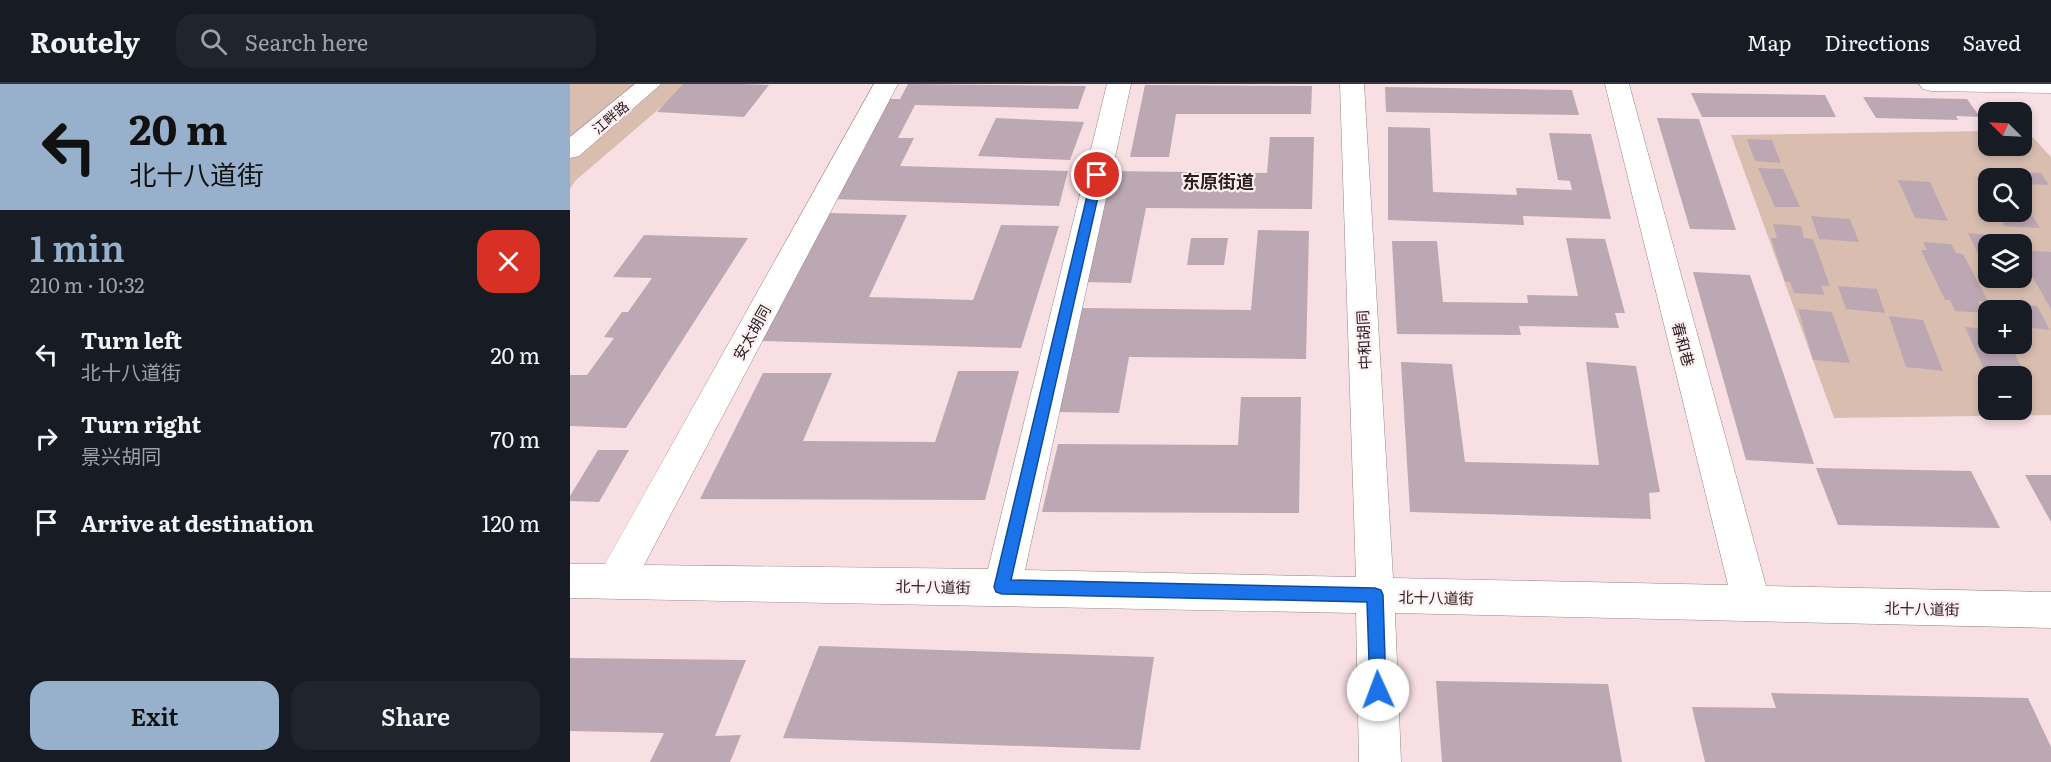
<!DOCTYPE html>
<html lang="en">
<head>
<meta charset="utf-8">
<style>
  :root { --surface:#171b24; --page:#20242c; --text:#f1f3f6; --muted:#9ea1a6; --line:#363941; --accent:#97b1cc }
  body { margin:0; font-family:Literata,"Noto Sans SC",serif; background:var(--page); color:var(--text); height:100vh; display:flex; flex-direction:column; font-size:22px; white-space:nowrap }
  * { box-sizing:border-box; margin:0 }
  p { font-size:20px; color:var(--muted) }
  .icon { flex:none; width:33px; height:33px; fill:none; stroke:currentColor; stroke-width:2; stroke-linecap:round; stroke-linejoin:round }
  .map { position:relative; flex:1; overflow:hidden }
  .panel { display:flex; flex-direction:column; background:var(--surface); width:570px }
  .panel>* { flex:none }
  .guide { background:#97b1cc; color:#111; overflow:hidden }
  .needle { width:39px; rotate:294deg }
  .controls { position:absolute; left:1408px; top:18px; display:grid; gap:12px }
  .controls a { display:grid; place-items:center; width:54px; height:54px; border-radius:12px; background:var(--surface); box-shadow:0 3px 9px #0003; font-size:30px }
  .pin { position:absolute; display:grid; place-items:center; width:51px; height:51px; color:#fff; margin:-26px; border:3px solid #fff; border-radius:50%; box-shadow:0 2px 6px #0007 }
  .me { position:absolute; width:66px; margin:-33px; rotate:358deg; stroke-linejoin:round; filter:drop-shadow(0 0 4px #0008) }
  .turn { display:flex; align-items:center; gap:21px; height:126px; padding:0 30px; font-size:27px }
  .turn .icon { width:78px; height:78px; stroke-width:2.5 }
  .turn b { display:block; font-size:42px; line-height:51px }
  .round { display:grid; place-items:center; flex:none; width:63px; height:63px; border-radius:18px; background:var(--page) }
  .headline { display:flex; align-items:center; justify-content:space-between; height:102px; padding:0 30px }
  h1 { font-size:36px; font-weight:600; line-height:45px; color:var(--accent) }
  .cta { display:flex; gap:12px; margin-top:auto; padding:12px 30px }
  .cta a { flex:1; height:69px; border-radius:18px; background:var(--accent); color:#111; font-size:24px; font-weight:600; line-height:69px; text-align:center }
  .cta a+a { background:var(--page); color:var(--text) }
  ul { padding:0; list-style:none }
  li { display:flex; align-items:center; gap:18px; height:84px; padding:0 30px }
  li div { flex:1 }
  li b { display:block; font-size:22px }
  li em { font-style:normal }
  header { display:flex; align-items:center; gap:36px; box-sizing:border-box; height:84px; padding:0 30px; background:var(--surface); border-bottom:2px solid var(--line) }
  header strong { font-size:28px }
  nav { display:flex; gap:33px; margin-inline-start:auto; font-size:21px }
  .search { width:420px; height:54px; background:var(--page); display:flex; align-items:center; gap:15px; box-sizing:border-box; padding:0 21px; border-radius:18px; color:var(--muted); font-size:22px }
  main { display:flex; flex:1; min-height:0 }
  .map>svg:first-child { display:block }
</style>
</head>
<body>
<header>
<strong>Routely</strong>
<div class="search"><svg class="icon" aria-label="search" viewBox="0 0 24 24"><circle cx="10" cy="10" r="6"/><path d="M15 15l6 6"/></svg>Search here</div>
<nav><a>Map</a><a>Directions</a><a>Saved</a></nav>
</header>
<main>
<section class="panel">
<div class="guide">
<div class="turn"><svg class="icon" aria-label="left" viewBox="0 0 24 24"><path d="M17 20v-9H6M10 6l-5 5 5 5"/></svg><div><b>20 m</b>北十八道街</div></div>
</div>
<div class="headline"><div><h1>1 min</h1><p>210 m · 10:32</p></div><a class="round" style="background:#d93025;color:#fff"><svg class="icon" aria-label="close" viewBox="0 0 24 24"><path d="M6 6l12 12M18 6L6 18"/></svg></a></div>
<ul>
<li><svg class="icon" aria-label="left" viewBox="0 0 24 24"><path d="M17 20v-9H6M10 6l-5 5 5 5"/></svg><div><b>Turn left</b><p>北十八道街</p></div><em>20 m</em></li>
<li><svg class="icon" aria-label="right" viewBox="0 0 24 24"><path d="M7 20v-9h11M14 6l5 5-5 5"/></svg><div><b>Turn right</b><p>景兴胡同</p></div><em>70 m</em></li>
<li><svg class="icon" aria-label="arrive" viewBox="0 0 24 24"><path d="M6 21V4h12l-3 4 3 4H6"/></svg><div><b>Arrive at destination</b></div><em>120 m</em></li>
</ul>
<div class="cta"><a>Exit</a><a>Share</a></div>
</section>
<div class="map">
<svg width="1481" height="678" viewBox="0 0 1481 678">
  <rect width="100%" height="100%" fill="#f8dfe4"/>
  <g fill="#d9beb0" fill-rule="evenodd">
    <polygon points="0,0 118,0 5,97 0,105"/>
    <path d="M1452 46H1456L1481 73V331L1264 334 1161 51 1419 47V62H1452ZM1419 94H1452V128H1419ZM1419 160H1452V194H1419ZM1419 226H1452V260H1419ZM1419 292H1452V326H1419Z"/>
  </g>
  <g fill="#bca8b3">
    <polygon points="113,0 170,0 199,1 174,33 87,28"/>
    <polygon points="338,0 516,2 508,25 345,21 328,54 344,54 330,82 498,87 489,122 260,115 314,15 330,15"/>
    <polygon points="575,1 742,2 741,30 606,30 599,73 560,73"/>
    <polygon points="815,3 1002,6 1009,31 816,28"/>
    <polygon points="1121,9 1255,11 1266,33 1132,33"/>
    <polygon points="1293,13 1397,15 1410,33 1386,32 1388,36 1306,34"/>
    <polygon points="426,34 514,38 500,76 408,72"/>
    <polygon points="1087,34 1129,35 1166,146 1120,145"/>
    <polygon points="818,43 860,44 863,108 947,111 946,104 1002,106 1000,97 988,96 979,49 1021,50 1041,135 953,132 954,141 818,136"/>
    <polygon points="700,53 744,53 742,125 576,124 561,199 512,198 540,87 697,89"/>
    <polygon points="1177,55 1202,56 1211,79 1185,77"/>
    <polygon points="1188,84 1213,85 1230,123 1205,123"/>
    <polygon points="1442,88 1471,89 1479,101 1452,100 1452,94 1446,94"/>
    <polygon points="1328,96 1360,98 1378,137 1345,134"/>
    <polygon points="1452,114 1470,144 1435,142 1427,128 1452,128"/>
    <polygon points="260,129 337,131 299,213 403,216 431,141 489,142 451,264 189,257"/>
    <polygon points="1241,132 1280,135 1289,158 1249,155"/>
    <polygon points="1203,140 1231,142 1234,154 1243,155 1260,202 1251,202 1255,211 1224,209 1220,198 1215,197 1201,154 1207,154"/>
    <polygon points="688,146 739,147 736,275 559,273 549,329 487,328 512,224 681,226"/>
    <polygon points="1398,149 1430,152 1434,160 1419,160 1419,172 1409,172"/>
    <polygon points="74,151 178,154 56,344 0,342 0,291 17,291 44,254 34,253 52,228 58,228 82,194 43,193"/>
    <polygon points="621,154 658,154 654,181 617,181"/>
    <polygon points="996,154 1035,155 1055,229 1045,229 1049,244 949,242 951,251 827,250 822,157 867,157 873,218 958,219 957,211 1008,212"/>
    <polygon points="1353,158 1381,160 1386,169 1393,170 1418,217 1408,217 1414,229 1385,227 1380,216 1375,216 1351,166 1357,166"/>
    <polygon points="1452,166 1481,168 1481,225 1452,175"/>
    <polygon points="1123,188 1180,191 1244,380 1176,376"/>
    <polygon points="1268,202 1307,205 1315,229 1276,225"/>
    <polygon points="1434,219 1467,222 1480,246 1452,243 1452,226 1438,226"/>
    <polygon points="1228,225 1262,228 1280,279 1243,276"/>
    <polygon points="1319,232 1353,236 1373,287 1336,283"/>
    <polygon points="1395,243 1419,245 1419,260 1440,260 1460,301 1452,300 1452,292 1417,292"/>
    <polygon points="831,278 882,280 895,378 1029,381 1016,278 1066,282 1090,408 1079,409 1081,435 840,428"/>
    <polygon points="388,287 449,287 415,416 130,415 193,289 262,289 233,357 365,358"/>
    <polygon points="671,313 731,313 729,429 472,428 488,360 668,361"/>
    <polygon points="28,366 59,366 29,418 0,417 0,412"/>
    <polygon points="1246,384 1401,387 1430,444 1268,441"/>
    <polygon points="1455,391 1481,391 1481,438"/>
    <polygon points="249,562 584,573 570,666 213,654"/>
    <polygon points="0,574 176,576 145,652 171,651 160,678 80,678 94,649 0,647"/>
    <polygon points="866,597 1038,600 1052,678 872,678"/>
    <polygon points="1201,609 1458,614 1481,663 1481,678 1135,678 1122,623 1206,624"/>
  </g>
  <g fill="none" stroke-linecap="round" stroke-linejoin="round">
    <g stroke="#9a8387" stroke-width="1">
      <g id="tertiary">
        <polygon points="65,0 91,0 9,72 0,74 0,53"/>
        <polygon points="304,0 328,0 74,481 418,485 537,0 561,0 455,486 786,493 770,0 794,0 823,494 1158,501 1035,0 1059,0 1196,502 1481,508 1481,544 825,529 831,678 789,678 786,529 0,514 0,480 35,480"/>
        <polygon points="1349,0 1481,0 1481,9 1361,7 1353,5"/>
      </g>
    </g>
    <use href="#tertiary" fill="#fff" fill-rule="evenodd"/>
  </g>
  <polygon fill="#1a73e8" stroke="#114b97" stroke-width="1.5" points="527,88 533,91 441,496 805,504 811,506 813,511 816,606 814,612 808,615 802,612 800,606 797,518 432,510 426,508 424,503 522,91"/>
  <g text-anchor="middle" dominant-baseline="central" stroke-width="4.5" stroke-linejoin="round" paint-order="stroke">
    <g font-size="14" fill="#2a2123" stroke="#ffeff2">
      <text transform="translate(40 33) rotate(-40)">江畔路</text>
    </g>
    <g font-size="15" fill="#2a2123" stroke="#ffeff2">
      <text transform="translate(181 248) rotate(-61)">安太胡同</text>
      <text transform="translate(793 256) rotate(-93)">中和胡同</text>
      <text transform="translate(1114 260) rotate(75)">春和巷</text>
      <text transform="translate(363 502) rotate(1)">北十八道街</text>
      <text transform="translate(866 513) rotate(1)">北十八道街</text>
      <text transform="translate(1352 524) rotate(1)">北十八道街</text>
    </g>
    <g font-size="18" font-weight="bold" fill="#2a2123" stroke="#ffeff2">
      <text x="648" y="96">东原街道</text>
    </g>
  </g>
</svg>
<div class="controls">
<a><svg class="needle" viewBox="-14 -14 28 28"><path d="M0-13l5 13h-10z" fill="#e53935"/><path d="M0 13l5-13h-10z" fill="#9ea1a6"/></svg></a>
<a><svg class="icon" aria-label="search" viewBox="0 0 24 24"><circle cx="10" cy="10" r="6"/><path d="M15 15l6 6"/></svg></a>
<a><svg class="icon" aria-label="layers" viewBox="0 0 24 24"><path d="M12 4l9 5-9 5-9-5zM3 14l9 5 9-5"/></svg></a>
<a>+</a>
<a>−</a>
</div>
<div class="pin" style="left:527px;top:91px;background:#d93025"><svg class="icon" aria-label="arrive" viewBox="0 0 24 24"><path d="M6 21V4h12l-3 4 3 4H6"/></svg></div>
<svg class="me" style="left:808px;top:606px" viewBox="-20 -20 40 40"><circle r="19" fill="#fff"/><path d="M0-13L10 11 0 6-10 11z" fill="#1a73e8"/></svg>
</div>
</main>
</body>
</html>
